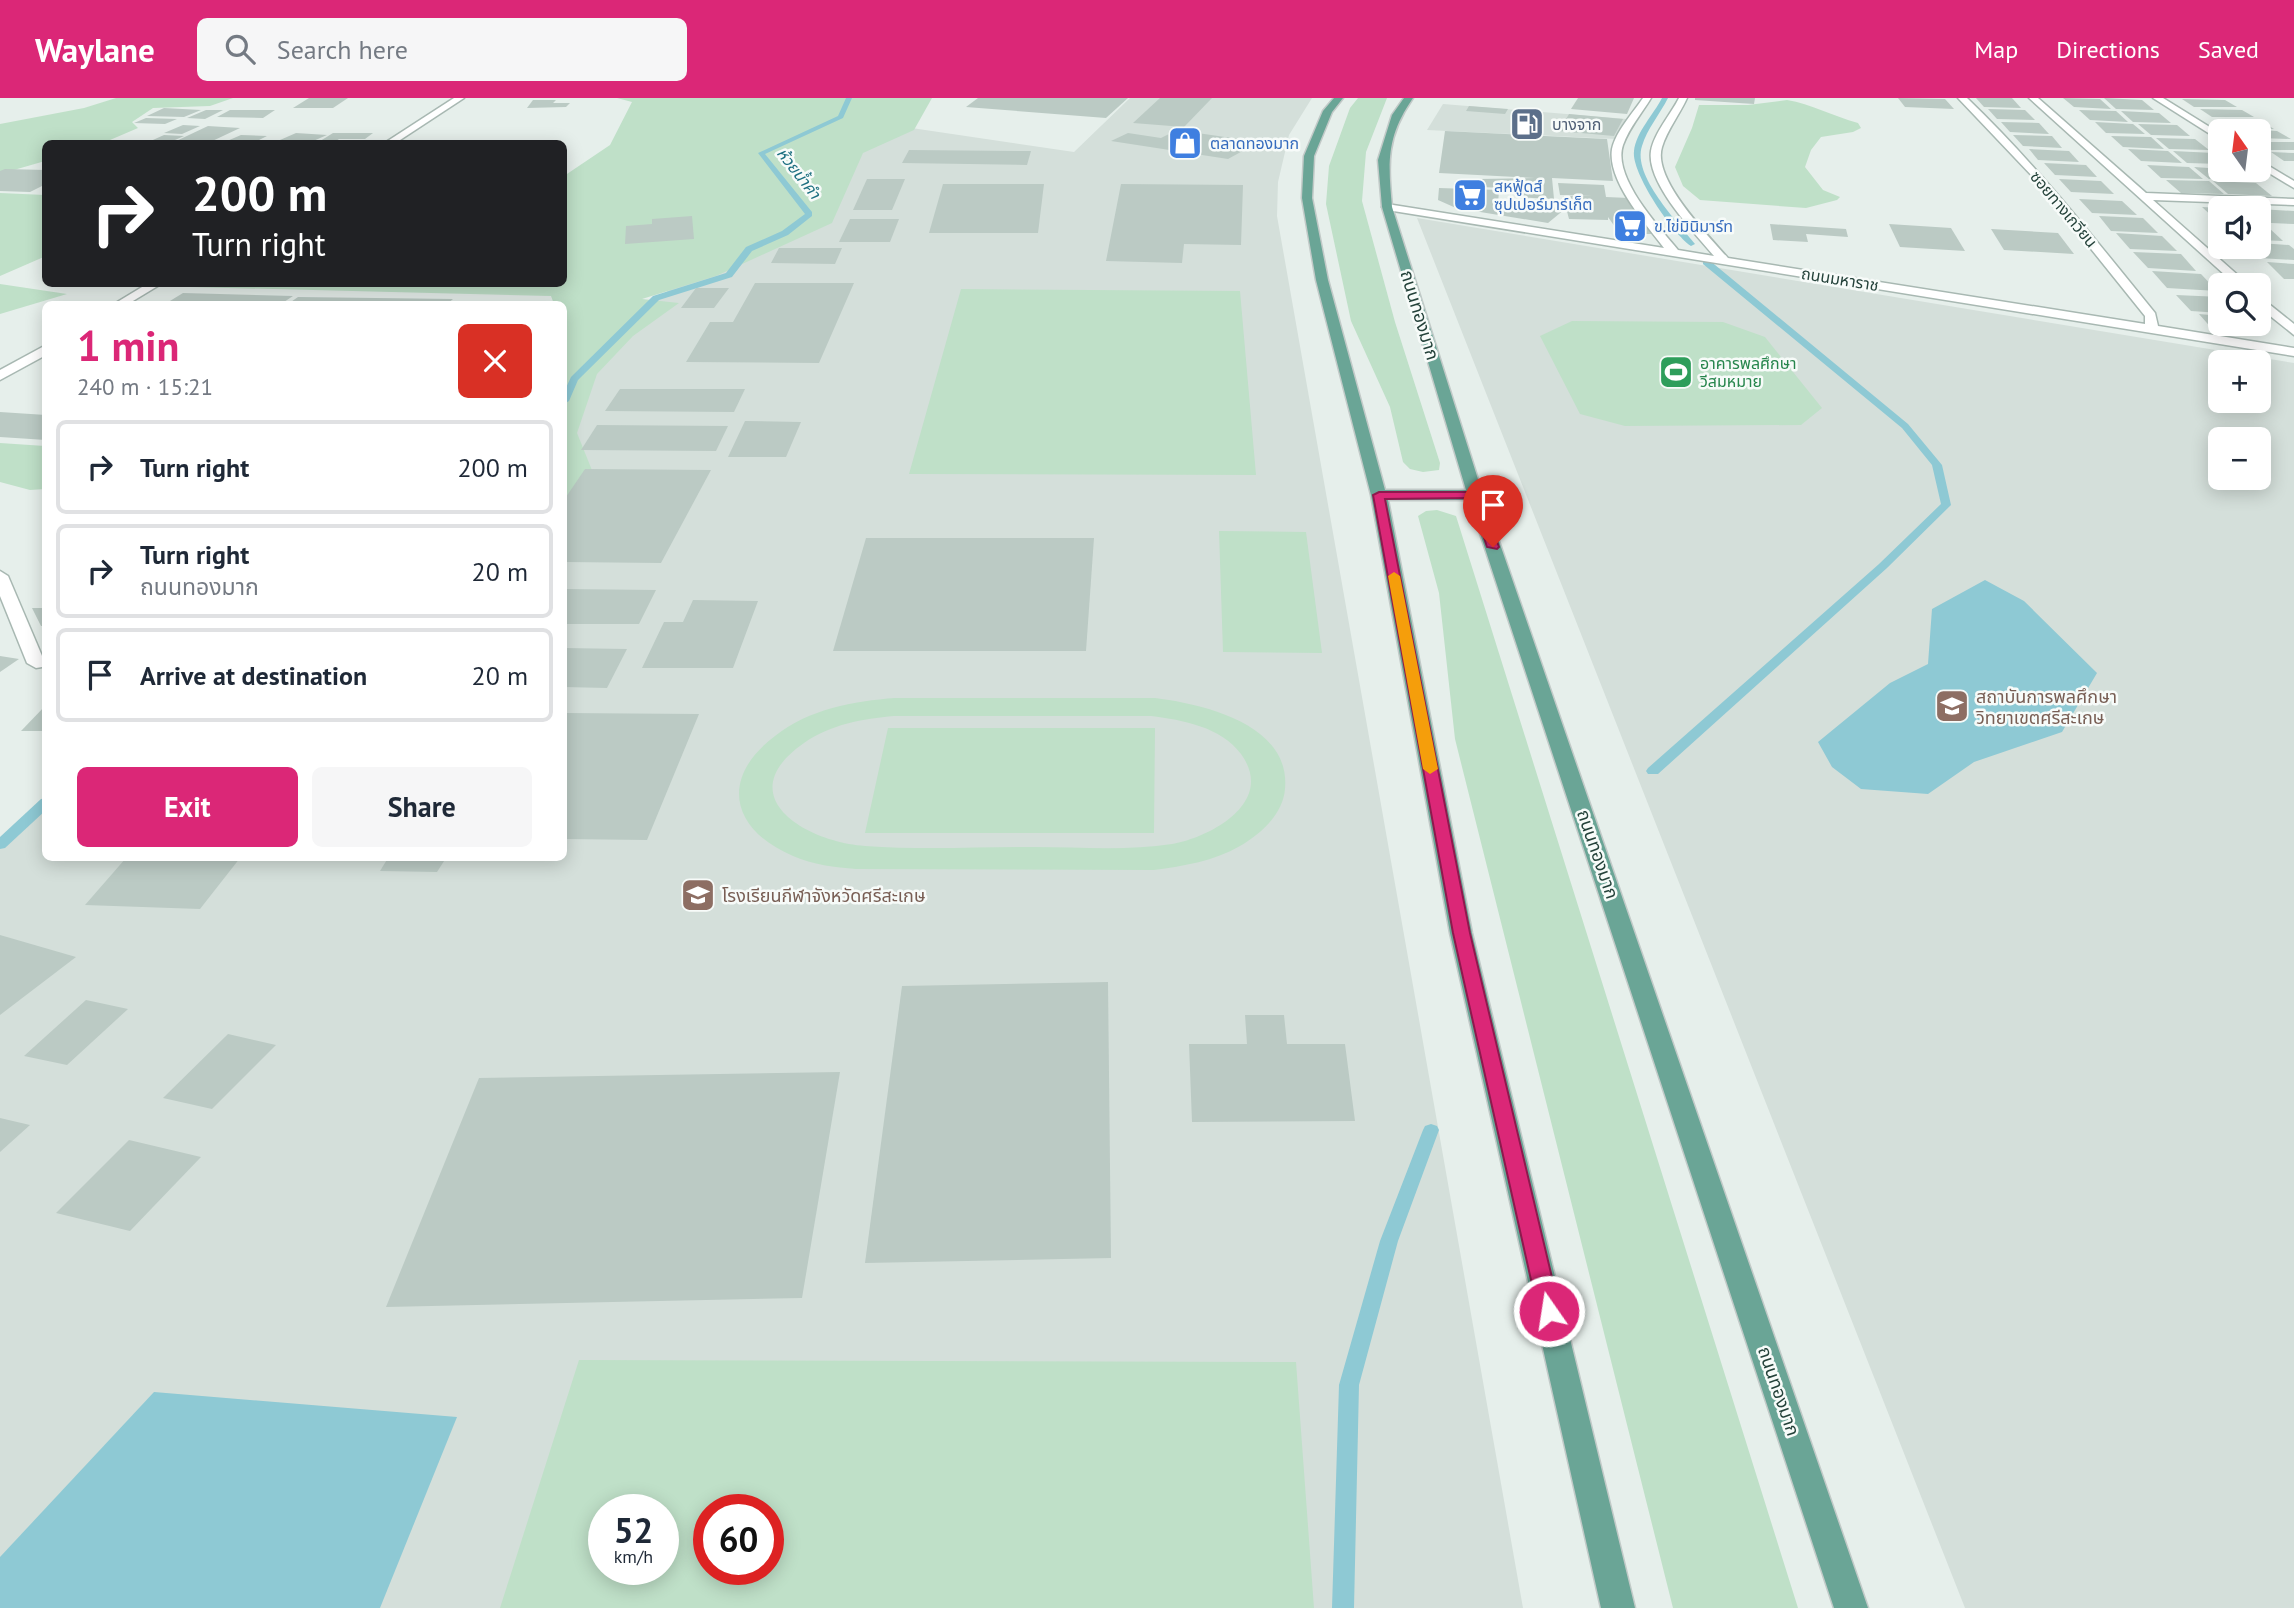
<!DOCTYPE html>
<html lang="en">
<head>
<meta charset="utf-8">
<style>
  :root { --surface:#fff; --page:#f6f6f7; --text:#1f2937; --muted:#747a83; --line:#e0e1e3; --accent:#db2777 }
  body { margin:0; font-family:"PT Sans","Noto Sans Thai",sans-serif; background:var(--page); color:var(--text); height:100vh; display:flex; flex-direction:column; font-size:26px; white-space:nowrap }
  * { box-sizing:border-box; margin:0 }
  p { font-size:23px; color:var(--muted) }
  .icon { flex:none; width:38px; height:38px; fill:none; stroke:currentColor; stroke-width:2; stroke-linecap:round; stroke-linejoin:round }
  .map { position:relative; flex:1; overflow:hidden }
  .panel { position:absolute; left:42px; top:203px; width:525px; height:560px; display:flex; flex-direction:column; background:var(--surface); border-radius:10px; box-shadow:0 4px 18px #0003 }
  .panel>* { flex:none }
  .top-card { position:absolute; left:42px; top:42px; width:525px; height:147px; border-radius:10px; box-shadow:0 4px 18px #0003; background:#202124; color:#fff; overflow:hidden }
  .needle { width:46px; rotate:346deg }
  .tools { position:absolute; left:2208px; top:21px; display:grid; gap:14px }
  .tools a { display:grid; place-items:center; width:63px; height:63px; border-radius:10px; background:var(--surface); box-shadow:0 4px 18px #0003; font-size:35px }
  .speed { position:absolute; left:588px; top:1396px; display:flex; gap:14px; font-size:35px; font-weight:700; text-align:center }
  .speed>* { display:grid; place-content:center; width:91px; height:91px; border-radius:50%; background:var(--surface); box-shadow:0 4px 18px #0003; line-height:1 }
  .speed small { font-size:18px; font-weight:400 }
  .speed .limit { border:10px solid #d22; background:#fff; color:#111 }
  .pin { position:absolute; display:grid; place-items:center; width:60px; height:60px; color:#fff; margin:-72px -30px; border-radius:50% 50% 50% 0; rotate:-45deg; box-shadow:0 0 7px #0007 }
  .pin .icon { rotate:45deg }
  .me { position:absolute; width:77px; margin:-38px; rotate:347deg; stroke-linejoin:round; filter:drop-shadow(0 0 5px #0008) }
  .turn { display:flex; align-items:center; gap:24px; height:147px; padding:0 35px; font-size:32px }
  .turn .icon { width:91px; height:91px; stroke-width:2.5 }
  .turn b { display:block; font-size:49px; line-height:60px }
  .round { display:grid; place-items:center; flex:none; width:74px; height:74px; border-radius:10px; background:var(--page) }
  .head { display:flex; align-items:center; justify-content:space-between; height:119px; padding:0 35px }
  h1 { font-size:42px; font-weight:600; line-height:52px; color:var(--accent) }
  .action { display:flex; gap:14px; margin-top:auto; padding:14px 35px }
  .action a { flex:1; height:80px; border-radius:10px; background:var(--accent); color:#fff; font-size:28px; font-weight:600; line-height:80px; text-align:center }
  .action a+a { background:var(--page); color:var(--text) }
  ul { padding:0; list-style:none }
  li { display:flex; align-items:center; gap:21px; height:94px; margin:0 14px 10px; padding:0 21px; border:4px solid var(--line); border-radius:10px }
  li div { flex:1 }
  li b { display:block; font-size:26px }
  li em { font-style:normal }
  header { display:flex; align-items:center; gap:42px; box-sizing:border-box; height:98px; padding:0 35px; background:var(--accent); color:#fff }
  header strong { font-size:33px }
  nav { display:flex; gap:38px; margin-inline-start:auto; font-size:24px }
  .search { width:490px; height:63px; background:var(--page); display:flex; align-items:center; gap:18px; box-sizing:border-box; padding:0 24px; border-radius:10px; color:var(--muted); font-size:26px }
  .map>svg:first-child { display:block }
</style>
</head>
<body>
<header>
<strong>Waylane</strong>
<div class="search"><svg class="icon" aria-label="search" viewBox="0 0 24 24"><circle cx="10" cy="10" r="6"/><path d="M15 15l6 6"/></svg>Search here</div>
<nav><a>Map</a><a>Directions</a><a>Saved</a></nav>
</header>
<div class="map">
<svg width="2294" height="1510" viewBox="0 0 2294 1510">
  <rect width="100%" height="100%" fill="#e6efeb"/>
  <g fill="#d4dfda" fill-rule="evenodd">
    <path d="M1130 0H1312L1289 37 1278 84 1277 118 1523 1510H0V741L45 699 46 760H564V302L575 279 656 202 682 182 844 20 1074 54ZM604 1412H663V1472H604ZM709 1412H768V1472H709Z"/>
    <polygon points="1443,6 1627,21 1616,41 1427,32"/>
    <path d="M1417 120 2294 265V1510H1965ZM2221 264H2259V303H2221ZM2221 341H2259V380H2221Z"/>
  </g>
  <g fill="#bfe0c8" fill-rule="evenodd">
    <polygon points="116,0 233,0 210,8 153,10 132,24 138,30 103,45 46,46 45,63 0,76 0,26 84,10"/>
    <polygon points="617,0 932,0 914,32 863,55 832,125 716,178 642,201 679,205 633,238 597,276 577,335 606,407 564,449 564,206 554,206 551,198 190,189 194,186 564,186 564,78 610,47 632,4"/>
    <polygon points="1358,0 1387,0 1366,54 1362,103 1395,224 1440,365 1439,372 1423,374 1410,371 1403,364 1390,309 1351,223 1326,106 1329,68 1350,10"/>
    <path d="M1787 2C1811 6 1833 18 1858 25L1861 30 1853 34 1821 39 1811 52 1805 69 1823 92 1840 99 1837 102 1806 110 1700 102 1683 88 1675 69 1692 30 1699 7H1748Z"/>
    <polygon points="0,95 45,97 46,158 0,178"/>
    <polygon points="0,186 67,196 0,216"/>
    <polygon points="961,191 1240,193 1256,377 909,376"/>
    <polygon points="1572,223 1723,224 1765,239 1822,310 1801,327 1625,328 1580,316 1540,238"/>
    <polygon points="0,345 45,348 45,391 30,392 0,384"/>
    <polygon points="1437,412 1456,418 1798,1510 1673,1510 1455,641 1439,495 1418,418 1426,413"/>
    <polygon points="1219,433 1306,434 1322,555 1223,554"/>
    <path d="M895 600H1155C1203 606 1291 626 1285 691 1283 716 1261 736 1240 748 1214 763 1184 768 1154 772L856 771C835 769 813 767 793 758 731 732 719 680 775 638 809 611 854 603 895 600ZM894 618H1151C1183 622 1221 629 1241 656 1276 704 1211 739 1172 746 1127 753 1079 749 1034 749 978 749 921 752 865 748 806 744 728 698 804 645 831 626 863 621 894 618Z"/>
    <polygon points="888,630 1155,630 1154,735 865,735"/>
    <path d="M579 1262 1296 1264 1314 1510H500ZM663 1412V1472H604V1412ZM768 1412V1472H709V1412Z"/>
  </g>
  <g fill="#8ec9d4">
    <polygon points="1985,482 2024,503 2097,575 2062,634 1974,664 1928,696 1861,691 1832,669 1818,644 1890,585 1928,566 1932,511"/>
    <polygon points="154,1294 457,1319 380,1510 0,1510 0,1459"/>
  </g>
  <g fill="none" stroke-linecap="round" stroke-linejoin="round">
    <g fill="#8ec9d4" fill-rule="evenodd">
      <polygon points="846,0 852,0 843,20 765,56 812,114 812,118 788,137 752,153 732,179 659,202 578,282 569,303 564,306 564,294 571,279 653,198 726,175 746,149 782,133 805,116 758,55 838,18"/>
      <path d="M1662 0H1668C1660 16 1647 31 1642 48 1632 78 1678 124 1695 146L1691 148C1673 136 1631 75 1634 53 1636 34 1654 16 1662 0Z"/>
      <polygon points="1703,162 1709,162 1908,326 1942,367 1951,407 1887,470 1658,676 1648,676 1646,673 1648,670 1879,466 1941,406 1932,367 1902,330 1703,166"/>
      <polygon points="46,700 46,712 5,750 0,751 0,739 41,701"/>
      <polygon points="1431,1026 1437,1028 1439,1032 1398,1143 1359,1287 1354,1510 1332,1510 1339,1287 1380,1143 1423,1032 1425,1028"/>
    </g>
  </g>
  <g fill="#bbcac4">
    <polygon points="309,0 348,0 333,10 293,10"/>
    <polygon points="978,0 1128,0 1106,20 966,9"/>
    <polygon points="1160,0 1212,0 1184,29 1133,25"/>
    <polygon points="1578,0 1634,0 1627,16 1571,11"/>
    <polygon points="1695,0 1755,0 1754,6 1695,2"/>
    <polygon points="1898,0 1945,1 1954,11 1905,9"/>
    <polygon points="1976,0 2012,0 2021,10 1984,9"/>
    <polygon points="2063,0 2100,1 2111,11 2074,9"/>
    <polygon points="2104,0 2142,2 2154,12 2116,11"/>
    <polygon points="2182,1 2225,2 2237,9 2194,9"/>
    <polygon points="533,2 556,2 553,5 570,5 566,9 527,10"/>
    <polygon points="1469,8 1508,11 1505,16 1466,13"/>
    <polygon points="164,10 201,12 184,19 147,18"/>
    <polygon points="1988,11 2025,12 2035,22 1997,21"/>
    <polygon points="2200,11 2242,12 2254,19 2212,19"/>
    <polygon points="206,12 223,12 205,21 187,20"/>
    <polygon points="230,12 275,12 263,20 217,19"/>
    <polygon points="2079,12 2116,13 2128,24 2090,22"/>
    <polygon points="2121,13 2159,15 2171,25 2133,24"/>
    <polygon points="1569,16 1623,21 1614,38 1559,33"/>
    <polygon points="146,20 177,21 165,26 134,25"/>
    <polygon points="2219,22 2261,23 2274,31 2231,30"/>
    <polygon points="2001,24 2039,25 2049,36 2010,34"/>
    <polygon points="2095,24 2133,26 2145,36 2106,35"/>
    <polygon points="2138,26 2177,27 2190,38 2151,37"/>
    <polygon points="183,27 200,28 182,36 164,35"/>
    <polygon points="208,28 240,30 206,46 170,46"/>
    <polygon points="1177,32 1259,44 1228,61 1111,43 1128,35 1161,40"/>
    <polygon points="2259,32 2277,33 2291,41 2259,40"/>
    <polygon points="1445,33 1607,41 1613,83 1552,80 1554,101 1517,99 1517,95 1506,94 1506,90 1480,89 1480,81 1535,80 1439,75"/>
    <polygon points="296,35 327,37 311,44 280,42"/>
    <polygon points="333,35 373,35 365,41 339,41 333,45 317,45"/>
    <polygon points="164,37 184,38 166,46 144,46"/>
    <polygon points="241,37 267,38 251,46 220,46"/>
    <polygon points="2013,37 2052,38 2062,50 2023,48"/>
    <polygon points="2111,38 2151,39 2164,51 2123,49"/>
    <polygon points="2156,40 2195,41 2209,52 2169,51"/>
    <polygon points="2259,44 2294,44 2294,52 2266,52 2259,47"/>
    <polygon points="2029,51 2069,53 2079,64 2038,62"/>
    <polygon points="2128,51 2168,53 2182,65 2141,63"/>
    <polygon points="909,52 1031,53 1027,67 902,65"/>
    <polygon points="2173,53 2214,55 2221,60 2221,66 2187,65"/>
    <polygon points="2271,54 2294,55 2294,63 2284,63"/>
    <polygon points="2044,65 2086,67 2097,79 2055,77"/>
    <polygon points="2147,67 2189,69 2203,81 2161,80"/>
    <polygon points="2194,69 2238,72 2252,83 2209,81"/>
    <polygon points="5,71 46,72 46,86 30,94 0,93 0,73"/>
    <polygon points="867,81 905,81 892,112 853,112"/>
    <polygon points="2059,81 2101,83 2114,96 2071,94"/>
    <polygon points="2166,82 2209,83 2224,96 2181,95"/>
    <polygon points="2213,83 2256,85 2272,98 2228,96"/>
    <polygon points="1558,85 1604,87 1606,99 1629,100 1636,119 1640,119 1652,136 1620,136 1608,119 1608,122 1569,121 1563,98 1592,98 1560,97"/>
    <polygon points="943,86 1044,86 1038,135 929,135"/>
    <polygon points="1121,86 1243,87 1241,147 1184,146 1182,165 1106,163"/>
    <polygon points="1439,90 1499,92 1498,106 1510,108 1516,103 1565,111 1548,125 1456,110 1438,102"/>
    <polygon points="2079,101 2122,103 2137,117 2092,115"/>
    <polygon points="2202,109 2221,110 2221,123 2217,123"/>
    <polygon points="2259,111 2294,113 2294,126 2271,125 2259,115"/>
    <polygon points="692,118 694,141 625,146 626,128 652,126 652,121"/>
    <polygon points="2099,118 2143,120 2158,135 2111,133"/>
    <polygon points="850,121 899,121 890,144 839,144"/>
    <polygon points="1770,126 1846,131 1848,139 1806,136 1808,144 1773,142"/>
    <polygon points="1889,126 1951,130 1965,153 1900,149"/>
    <polygon points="2259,128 2267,128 2283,143 2259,142"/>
    <polygon points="1991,131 2058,135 2074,156 2004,152"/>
    <polygon points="2116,135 2162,138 2177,153 2130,151"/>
    <polygon points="2259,145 2289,147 2294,151 2294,162 2259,160 2247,149 2259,149"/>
    <polygon points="779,150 842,150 835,166 771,165"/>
    <polygon points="2133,154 2181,156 2196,173 2148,170"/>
    <polygon points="2267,164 2294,166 2294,181 2284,181"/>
    <polygon points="2152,173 2201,176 2217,193 2167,190"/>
    <polygon points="755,185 854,185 819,265 686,264 710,224 733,224"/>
    <polygon points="696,190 729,190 714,210 681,210"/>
    <polygon points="183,195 293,198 281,206 165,206"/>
    <polygon points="2176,197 2221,199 2221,215 2191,213"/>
    <polygon points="298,199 453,201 447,206 288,206"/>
    <polygon points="2199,216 2221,218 2221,226 2257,226 2267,236 2214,233"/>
    <polygon points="620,291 745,291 734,314 605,313"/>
    <polygon points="0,314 46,317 46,342 0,339"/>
    <polygon points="745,323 801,324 786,359 728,359"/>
    <polygon points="597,327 728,328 716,353 581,352"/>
    <polygon points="585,371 711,372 661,465 564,464 564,402"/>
    <polygon points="866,440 1094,440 1086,553 833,553"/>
    <polygon points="564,491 656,492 639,526 564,526"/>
    <polygon points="693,502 758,503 733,570 642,570 664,524 683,524"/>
    <polygon points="32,510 46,510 46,528 41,528"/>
    <polygon points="564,550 627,551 607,590 564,589"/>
    <polygon points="0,558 19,561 0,574"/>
    <polygon points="46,607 46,633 21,633"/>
    <polygon points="564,615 699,616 647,742 564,741"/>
    <polygon points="126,760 240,760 200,811 85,807"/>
    <polygon points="388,760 446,760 437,774 380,773"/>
    <polygon points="0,837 76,859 0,917"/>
    <polygon points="1108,884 1111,1160 865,1165 902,888"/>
    <polygon points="86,902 128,911 67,967 24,958"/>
    <polygon points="1245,917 1284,917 1287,946 1345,946 1355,1023 1192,1024 1189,946 1247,946"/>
    <polygon points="228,936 276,947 212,1011 163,1000"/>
    <polygon points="840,974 802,1200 386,1209 479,980"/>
    <polygon points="0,1020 30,1027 0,1054"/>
    <polygon points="129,1042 201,1059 130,1133 56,1115"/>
  </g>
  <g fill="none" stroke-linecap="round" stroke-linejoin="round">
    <g stroke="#a8b8b2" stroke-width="3">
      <g id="minor">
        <polygon points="454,0 464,0 394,46 383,46"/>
        <path d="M1643 0H1651C1642 15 1629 30 1623 47 1612 79 1659 129 1678 152L1714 158C1694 134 1646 85 1651 53 1654 35 1671 16 1679 0H1687C1680 16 1667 32 1662 49 1652 81 1708 137 1728 160L2145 226V218L2034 80 1958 0H1967C2036 66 2095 141 2155 215L2158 228 2294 250V258L1387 112 1382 109 1387 106 1664 150C1646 126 1607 83 1612 51 1616 33 1633 15 1643 0Z"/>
        <polygon points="2029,0 2038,0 2146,95 2294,101 2294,107 2153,102 2249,187 2236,187"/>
        <polygon points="2153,0 2163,0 2221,36 2221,43"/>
        <polygon points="2259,62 2294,83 2294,90 2259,69"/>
        <polygon points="147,186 161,186 128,206 114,206"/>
        <polygon points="2259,198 2294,226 2294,237 2259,209"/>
        <polygon points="46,247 46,257 0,282 0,272"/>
        <polygon points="0,473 8,478 45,565 42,569 36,570 27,565 0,498"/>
      </g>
    </g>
    <g stroke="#c2cac8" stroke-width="3">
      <path id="major" d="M1334 0H1343L1332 14 1314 58 1312 100 1328 182 1385 392H1466L1382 109 1378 62 1392 17 1404 0H1413C1386 39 1388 64 1392 109L1483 397 1868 1510H1834L1469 402H1388L1472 835 1635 1510H1601L1450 835 1371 397 1316 182 1302 100 1304 58 1323 13Z"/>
    </g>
    <use href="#minor" fill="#fff" fill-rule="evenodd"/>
    <use href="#major" fill="#6aa596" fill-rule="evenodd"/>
  </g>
  <polygon fill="#db2777" stroke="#8e194d" stroke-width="2" points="1479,394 1499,449 1497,451 1487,449 1471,400 1385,401 1470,835 1560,1213 1557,1219 1549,1222 1541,1219 1538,1213 1453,835 1373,397 1379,394"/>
  <polygon fill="#f59e0b" points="1394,474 1400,478 1438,671 1430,676 1423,671 1388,478"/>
  <defs>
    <g id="fuel-square" transform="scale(1.75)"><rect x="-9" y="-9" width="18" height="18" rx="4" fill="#5c6f8a" stroke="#f7fbf9"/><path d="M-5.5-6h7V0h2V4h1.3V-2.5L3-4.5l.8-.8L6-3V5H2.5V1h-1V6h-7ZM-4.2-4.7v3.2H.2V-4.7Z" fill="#fff"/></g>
    <g id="shop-square" transform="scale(1.75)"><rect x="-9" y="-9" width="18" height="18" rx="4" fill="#3f7fe0" stroke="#f7fbf9"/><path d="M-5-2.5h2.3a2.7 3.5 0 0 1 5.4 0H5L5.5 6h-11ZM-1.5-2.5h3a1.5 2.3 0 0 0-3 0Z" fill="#fff"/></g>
    <g id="supermarket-square" transform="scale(1.75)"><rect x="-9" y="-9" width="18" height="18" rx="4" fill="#3f7fe0" stroke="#f7fbf9"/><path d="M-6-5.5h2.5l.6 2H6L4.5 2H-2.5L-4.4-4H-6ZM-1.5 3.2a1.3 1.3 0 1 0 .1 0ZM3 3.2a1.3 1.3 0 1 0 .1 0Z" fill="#fff"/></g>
    <g id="stadium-square" transform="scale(1.75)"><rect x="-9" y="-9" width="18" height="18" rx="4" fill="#2e9e5b" stroke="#f7fbf9"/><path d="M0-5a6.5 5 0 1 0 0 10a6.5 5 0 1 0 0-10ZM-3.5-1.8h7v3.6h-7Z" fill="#fff"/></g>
    <g id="university-square" transform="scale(1.75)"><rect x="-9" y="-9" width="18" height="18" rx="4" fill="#8d6e63" stroke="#f7fbf9"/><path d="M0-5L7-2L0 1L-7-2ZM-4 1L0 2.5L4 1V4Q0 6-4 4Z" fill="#fff"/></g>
  </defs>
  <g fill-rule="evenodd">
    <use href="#fuel-square" x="1527" y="26"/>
    <use href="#shop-square" x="1185" y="45"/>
    <use href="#supermarket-square" x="1470" y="97"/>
    <use href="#supermarket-square" x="1630" y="128"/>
    <use href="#stadium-square" x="1676" y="274"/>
    <use href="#university-square" x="1952" y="608"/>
    <use href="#university-square" x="698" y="797"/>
  </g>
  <g text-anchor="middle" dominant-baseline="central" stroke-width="5" stroke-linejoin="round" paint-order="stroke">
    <g font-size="16" fill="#4e5e75" stroke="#f7fbf9" text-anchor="start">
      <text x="1552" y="26">บางจาก</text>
    </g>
    <g font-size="16" fill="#366cbe" stroke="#f7fbf9" text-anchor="start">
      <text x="1210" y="45">ตลาดทองมาก</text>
      <text x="1494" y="88">สหฟู้ดส์<tspan x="1494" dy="18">ซุปเปอร์มาร์เก็ต</tspan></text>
      <text x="1654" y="128">ข.ไข่มินิมาร์ท</text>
    </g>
    <g font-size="16" font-style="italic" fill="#1c6f80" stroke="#f7fbf9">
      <text transform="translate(799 75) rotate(52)">ห้วยน้ำคำ</text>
    </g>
    <g font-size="16" fill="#24423a" stroke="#f7fbf9">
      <text transform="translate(2064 111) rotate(50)">ซอยทางเกวียน</text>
      <text transform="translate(1840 181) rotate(9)">ถนนมหาราช</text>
    </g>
    <g font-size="16" fill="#27864d" stroke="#f7fbf9" text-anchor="start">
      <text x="1700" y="265">อาคารพลศึกษา<tspan x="1700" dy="18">วีสมหมาย</tspan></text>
    </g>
    <g font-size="18" fill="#24423a" stroke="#f7fbf9">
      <text transform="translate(1420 217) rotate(73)">ถนนทองมาก</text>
      <text transform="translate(1598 756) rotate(71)">ถนนทองมาก</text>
      <text transform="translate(1779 1293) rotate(71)">ถนนทองมาก</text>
    </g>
    <g font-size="18" fill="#785e54" stroke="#f7fbf9" text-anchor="start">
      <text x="1976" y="598">สถาบันการพลศึกษา<tspan x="1976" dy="21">วิทยาเขตศรีสะเกษ</tspan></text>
      <text x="722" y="797">โรงเรียนกีฬาจังหวัดศรีสะเกษ</text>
    </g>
  </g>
</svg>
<div class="tools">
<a><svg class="needle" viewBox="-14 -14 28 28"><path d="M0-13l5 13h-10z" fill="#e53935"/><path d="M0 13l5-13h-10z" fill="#747a83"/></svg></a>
<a><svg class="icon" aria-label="sound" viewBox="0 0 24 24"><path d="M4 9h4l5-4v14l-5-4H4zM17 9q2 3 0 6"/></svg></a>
<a><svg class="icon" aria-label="search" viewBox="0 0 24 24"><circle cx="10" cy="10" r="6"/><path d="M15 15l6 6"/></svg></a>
<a>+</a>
<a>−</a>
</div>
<div class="speed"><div>52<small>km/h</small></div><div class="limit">60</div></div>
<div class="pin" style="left:1493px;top:449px;background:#d93025"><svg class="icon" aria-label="arrive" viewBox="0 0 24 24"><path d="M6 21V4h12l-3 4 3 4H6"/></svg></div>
<svg class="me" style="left:1549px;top:1213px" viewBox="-20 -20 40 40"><circle r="17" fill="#db2777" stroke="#fff" stroke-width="3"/><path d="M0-11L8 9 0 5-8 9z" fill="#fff"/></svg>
<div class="top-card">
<div class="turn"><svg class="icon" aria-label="right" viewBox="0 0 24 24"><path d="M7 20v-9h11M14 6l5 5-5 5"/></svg><div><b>200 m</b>Turn right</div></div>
</div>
<section class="panel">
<div class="head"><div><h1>1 min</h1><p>240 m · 15:21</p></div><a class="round" style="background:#d93025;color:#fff"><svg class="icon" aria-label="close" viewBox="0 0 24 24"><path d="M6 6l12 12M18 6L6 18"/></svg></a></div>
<ul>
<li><svg class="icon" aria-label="right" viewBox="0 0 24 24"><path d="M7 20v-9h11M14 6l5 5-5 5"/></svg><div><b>Turn right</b></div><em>200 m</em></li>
<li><svg class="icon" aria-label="right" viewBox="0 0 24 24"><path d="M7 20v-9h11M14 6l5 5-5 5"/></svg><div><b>Turn right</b><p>ถนนทองมาก</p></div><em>20 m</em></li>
<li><svg class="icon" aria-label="arrive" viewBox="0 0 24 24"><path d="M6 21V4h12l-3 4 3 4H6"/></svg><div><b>Arrive at destination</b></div><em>20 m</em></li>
</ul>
<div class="action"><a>Exit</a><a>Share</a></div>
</section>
</div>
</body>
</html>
